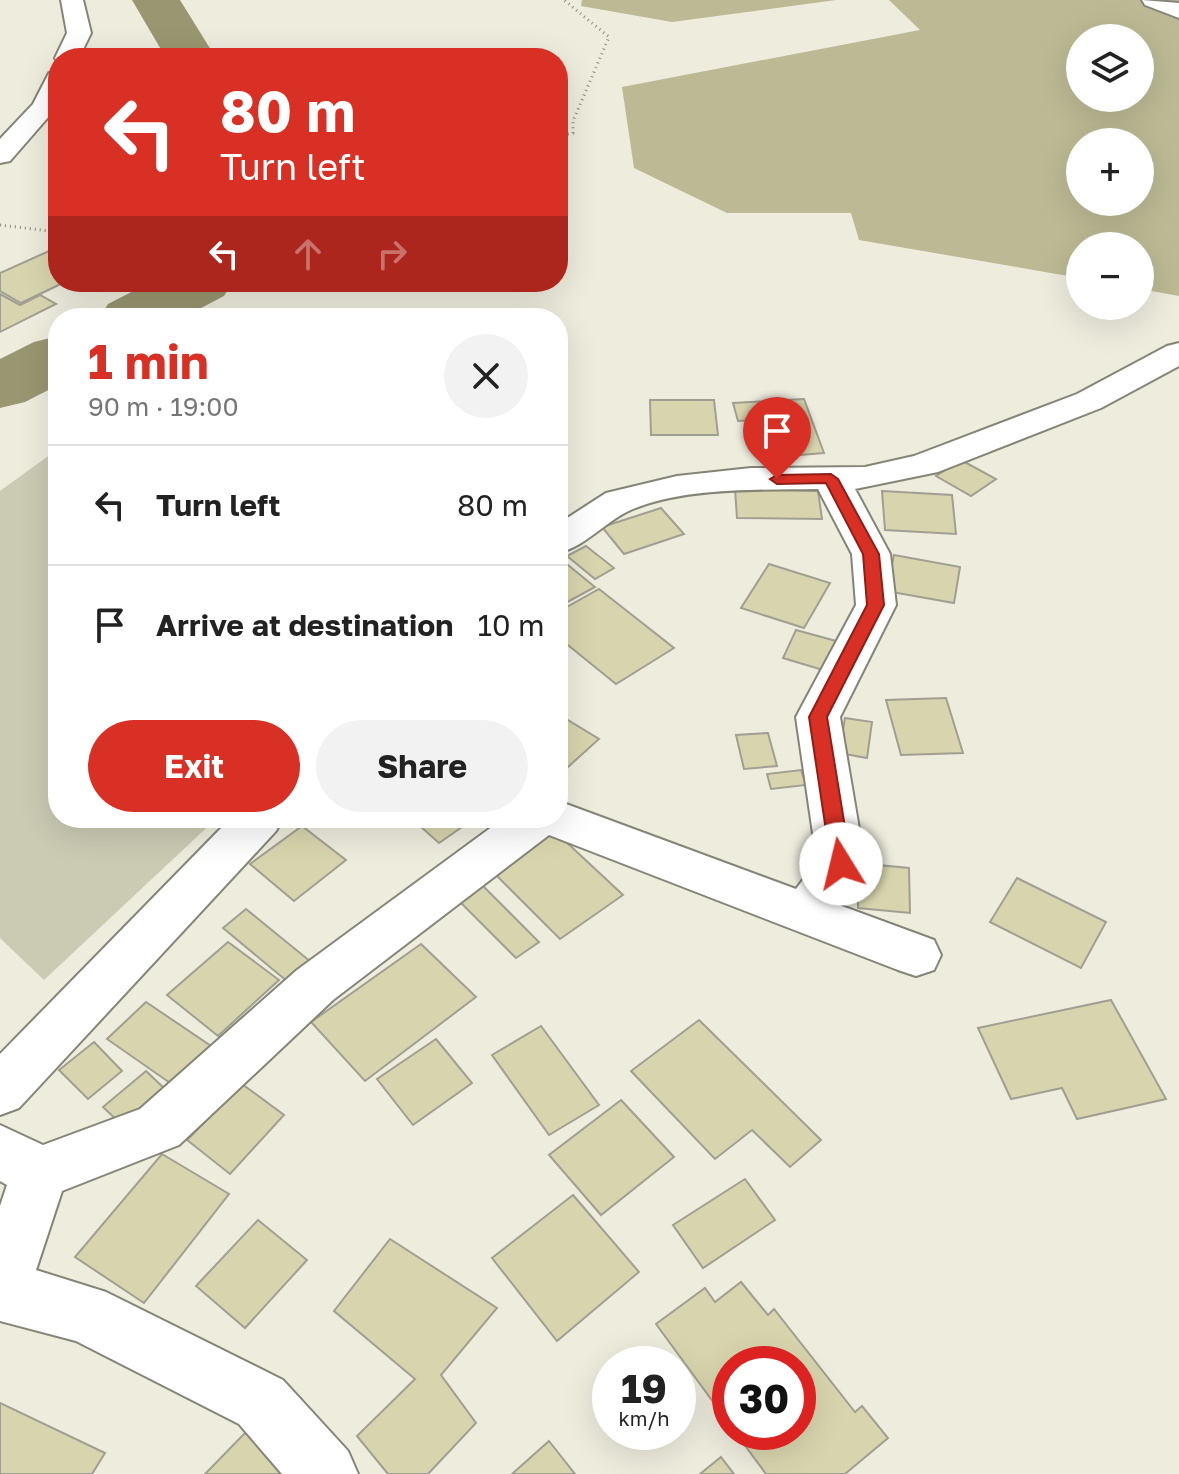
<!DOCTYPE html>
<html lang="en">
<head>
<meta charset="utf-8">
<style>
  :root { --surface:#fff; --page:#f2f2f2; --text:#222; --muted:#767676; --line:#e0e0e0; --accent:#d93025 }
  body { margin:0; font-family:"Golos Text",sans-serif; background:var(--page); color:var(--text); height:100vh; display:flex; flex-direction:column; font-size:30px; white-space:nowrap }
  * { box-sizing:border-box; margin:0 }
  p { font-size:26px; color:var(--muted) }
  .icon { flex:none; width:44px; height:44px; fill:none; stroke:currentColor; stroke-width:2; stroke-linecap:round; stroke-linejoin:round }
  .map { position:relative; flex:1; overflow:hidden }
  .panel { position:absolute; left:48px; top:308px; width:520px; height:520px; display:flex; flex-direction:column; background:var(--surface); border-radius:32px; box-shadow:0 8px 32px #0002 }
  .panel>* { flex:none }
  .hud { position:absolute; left:48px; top:48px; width:520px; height:244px; border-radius:32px; box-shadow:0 8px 32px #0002; background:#d93025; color:#fff; overflow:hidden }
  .buttons { position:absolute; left:1066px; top:24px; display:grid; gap:16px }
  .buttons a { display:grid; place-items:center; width:88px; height:88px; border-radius:50%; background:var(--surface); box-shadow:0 8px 32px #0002; font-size:40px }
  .speed { position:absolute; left:592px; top:1346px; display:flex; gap:16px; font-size:40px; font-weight:700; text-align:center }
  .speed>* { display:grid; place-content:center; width:104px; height:104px; border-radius:50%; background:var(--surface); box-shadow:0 8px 32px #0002; line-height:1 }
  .speed small { font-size:20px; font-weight:400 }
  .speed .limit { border:12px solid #d22; background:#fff; color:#111 }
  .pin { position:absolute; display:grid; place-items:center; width:68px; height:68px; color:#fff; margin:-82px -34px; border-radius:50% 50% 50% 0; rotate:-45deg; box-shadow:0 0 8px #0007 }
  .pin .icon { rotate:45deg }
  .me { position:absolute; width:88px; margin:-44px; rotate:351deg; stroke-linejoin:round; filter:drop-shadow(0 0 6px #0008) }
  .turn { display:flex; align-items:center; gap:28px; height:168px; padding:0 40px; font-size:36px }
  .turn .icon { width:104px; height:104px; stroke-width:2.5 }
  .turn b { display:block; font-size:56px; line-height:68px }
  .lanes { display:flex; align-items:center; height:76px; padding:0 40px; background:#0003; justify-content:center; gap:40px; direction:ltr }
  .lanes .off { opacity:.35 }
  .round { display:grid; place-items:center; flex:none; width:84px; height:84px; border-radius:42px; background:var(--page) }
  .headline { display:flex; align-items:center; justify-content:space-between; height:136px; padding:0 40px }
  h1 { font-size:48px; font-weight:700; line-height:60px; color:var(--accent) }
  .cta { display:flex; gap:16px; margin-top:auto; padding:16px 40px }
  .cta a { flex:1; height:92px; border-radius:48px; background:var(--accent); color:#fff; font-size:32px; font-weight:700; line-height:92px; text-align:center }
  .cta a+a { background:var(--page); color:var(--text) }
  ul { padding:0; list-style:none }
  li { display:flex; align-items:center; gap:24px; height:120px; padding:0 40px; border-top:2px solid var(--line) }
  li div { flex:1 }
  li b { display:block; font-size:30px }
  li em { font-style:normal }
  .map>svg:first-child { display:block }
</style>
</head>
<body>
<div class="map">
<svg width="1179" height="1474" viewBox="0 0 1179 1474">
  <rect width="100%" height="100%" fill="#edecdd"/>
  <polygon fill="#cbcab3" points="58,449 58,818 217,818 44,980 0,938 0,491"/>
  <g fill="#bcb994" fill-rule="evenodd">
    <polygon points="582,0 836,0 672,22 581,6"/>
    <path d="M889 0H1179V296L1140 289V246H1080V278L859 240 851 213H727L634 168 622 87 920 30ZM1080 38H1140V98H1080ZM1080 142H1140V202H1080Z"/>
  </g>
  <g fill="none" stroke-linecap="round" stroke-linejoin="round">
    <g fill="#999671" fill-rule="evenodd">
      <polygon points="132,0 180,0 216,58 166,58"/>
      <polygon points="151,282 233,282 224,296 182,318 99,318 108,304"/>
      <polygon points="58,336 58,385 25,402 0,408 0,359 34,342"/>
    </g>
  </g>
  <g fill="#d8d5ae" stroke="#a09f91" stroke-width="2">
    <polygon points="58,247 58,282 65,282 21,303 0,291 0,273"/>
    <polygon points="0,294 20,305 40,295 56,304 0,332"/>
    <polygon points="804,399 824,453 787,456 775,419 738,421 733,403"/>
    <polygon points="650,400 714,400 718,435 651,435"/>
    <polygon points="961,460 996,479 971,496 936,476"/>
    <polygon points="735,489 818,491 822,519 737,518"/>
    <polygon points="882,491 952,495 956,534 885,530"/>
    <polygon points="661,508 684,534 624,554 602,527"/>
    <polygon points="586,546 614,568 595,579 567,556"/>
    <polygon points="894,555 960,567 954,603 886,591"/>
    <polygon points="769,564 830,583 804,628 741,608"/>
    <polygon points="568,565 595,587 558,607 558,571"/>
    <polygon points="599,589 674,648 616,684 558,637 558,612"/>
    <polygon points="796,630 836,641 823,670 783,658"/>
    <polygon points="946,698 963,753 901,755 886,700"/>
    <polygon points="558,714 599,739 558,776"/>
    <polygon points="845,718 872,722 867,758 839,753"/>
    <polygon points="768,733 777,766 744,769 736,735"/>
    <polygon points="801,770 806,785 771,789 767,774"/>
    <polygon points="411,818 469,818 472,820 439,843"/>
    <polygon points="548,825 623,895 560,939 486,865"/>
    <polygon points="302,826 346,860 294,901 250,864"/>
    <polygon points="857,863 909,868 910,913 858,908"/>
    <polygon points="1017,878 1106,922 1081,968 990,922"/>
    <polygon points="476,879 539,942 516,958 453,895"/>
    <polygon points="246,909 311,962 288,982 223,928"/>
    <polygon points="228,942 279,980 218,1036 167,995"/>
    <polygon points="421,944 476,997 365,1081 311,1022"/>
    <polygon points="1111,1000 1166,1099 1077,1119 1062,1088 1011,1099 978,1028"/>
    <polygon points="146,1002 211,1046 173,1085 107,1039"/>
    <polygon points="699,1020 821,1140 790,1167 752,1130 715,1159 631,1071"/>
    <polygon points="541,1026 599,1105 549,1135 492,1055"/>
    <polygon points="436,1039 472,1083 413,1125 377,1079"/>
    <polygon points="94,1042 122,1071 88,1099 59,1070"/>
    <polygon points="146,1071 166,1090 124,1127 103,1107"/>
    <polygon points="242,1084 284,1115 230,1174 187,1140"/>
    <polygon points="621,1100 674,1157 601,1215 549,1155"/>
    <polygon points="162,1154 229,1194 144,1303 75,1257"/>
    <polygon points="745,1179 775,1220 703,1268 673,1225"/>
    <polygon points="573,1195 639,1272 557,1341 492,1258"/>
    <polygon points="258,1220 307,1260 245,1328 196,1286"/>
    <polygon points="390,1239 497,1308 441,1375 476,1423 428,1474 388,1474 357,1436 415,1379 334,1311"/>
    <polygon points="741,1282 768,1315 774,1309 855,1412 862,1406 888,1438 845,1474 766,1474 735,1432 798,1432 798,1364 730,1364 730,1425 656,1324 705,1288 715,1302"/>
    <polygon points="0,1403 105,1453 92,1474 0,1474"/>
    <polygon points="246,1432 285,1474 205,1474"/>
    <polygon points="549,1441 575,1474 512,1474"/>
    <polygon points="721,1457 734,1474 700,1474"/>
  </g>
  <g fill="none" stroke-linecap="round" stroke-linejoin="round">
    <g stroke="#858577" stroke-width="4">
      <g id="street">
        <polygon points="1142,0 1179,3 1179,18 1145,5"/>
        <path d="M1179 343V366L1101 408 938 472 855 489 890 554 896 605 840 717 865 864 839 905 934 940 941 955 934 970 916 976 898 970 549 835 333 1000 179 1145 62 1191 36 1270 106 1292 283 1380 348 1451 358 1474H282L239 1424 76 1341 0 1321V1206L7 1185 0 1181V1125L43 1145 140 1109 297 970 504 818H558V801L796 889 817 861 796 717 856 605 852 554 818 489C762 490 686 487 633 509 606 520 587 546 558 553V524L606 493 677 476 751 468 865 467 914 456 1077 394 1167 346Z"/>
        <polygon points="231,818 283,818 276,831 19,1108 0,1115 0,1054"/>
      </g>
    </g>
    <g stroke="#858577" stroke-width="4">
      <g id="secondary">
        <polygon points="61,0 83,0 91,33 79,58 58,58 58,63 55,58 67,33"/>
        <polygon points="58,71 57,107 10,161 0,163 0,139 33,104 49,73"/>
      </g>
    </g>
    <g stroke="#8d8c82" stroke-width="3" stroke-dasharray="1 4" stroke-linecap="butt">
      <polyline points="558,136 573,133 573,121 609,37 564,0"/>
      <polyline points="0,225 58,232"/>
    </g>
    <use href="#street" fill="#fff" fill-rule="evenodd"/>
    <use href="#secondary" fill="#fff" fill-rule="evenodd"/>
  </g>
  <polygon fill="#d93025" stroke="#8d1f18" stroke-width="2" points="831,474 838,479 879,554 884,605 827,717 851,864 848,870 834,870 831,864 809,717 867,605 863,554 826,483 777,484 770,479 777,475"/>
</svg>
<div class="buttons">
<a><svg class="icon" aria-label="layers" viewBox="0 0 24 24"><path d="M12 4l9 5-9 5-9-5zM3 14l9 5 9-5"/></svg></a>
<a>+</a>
<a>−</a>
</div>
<div class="speed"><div>19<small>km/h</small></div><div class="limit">30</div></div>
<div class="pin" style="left:777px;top:479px;background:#d93025"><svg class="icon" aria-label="arrive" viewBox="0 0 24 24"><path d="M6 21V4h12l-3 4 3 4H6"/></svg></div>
<svg class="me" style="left:841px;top:864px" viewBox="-20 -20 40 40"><circle r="19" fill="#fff"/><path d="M0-13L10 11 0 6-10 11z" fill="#d93025"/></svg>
<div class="hud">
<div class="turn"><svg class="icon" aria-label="left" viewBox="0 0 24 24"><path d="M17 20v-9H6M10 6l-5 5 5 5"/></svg><div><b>80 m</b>Turn left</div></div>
<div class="lanes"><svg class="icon" aria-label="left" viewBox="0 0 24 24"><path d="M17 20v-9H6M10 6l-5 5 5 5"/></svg><svg class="icon off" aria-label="ahead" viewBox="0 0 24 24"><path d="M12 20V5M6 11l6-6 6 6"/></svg><svg class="icon off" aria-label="right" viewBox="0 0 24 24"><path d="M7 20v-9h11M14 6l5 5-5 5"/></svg></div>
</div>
<section class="panel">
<div class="headline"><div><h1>1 min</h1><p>90 m · 19:00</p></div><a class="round"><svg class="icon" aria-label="close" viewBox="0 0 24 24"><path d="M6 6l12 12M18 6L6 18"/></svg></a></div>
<ul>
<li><svg class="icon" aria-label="left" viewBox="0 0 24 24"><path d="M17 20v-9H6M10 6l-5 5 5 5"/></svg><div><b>Turn left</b></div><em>80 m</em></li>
<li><svg class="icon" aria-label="arrive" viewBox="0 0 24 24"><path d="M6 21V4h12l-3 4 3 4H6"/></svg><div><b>Arrive at destination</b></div><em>10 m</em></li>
</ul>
<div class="cta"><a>Exit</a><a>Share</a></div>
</section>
</div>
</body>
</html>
